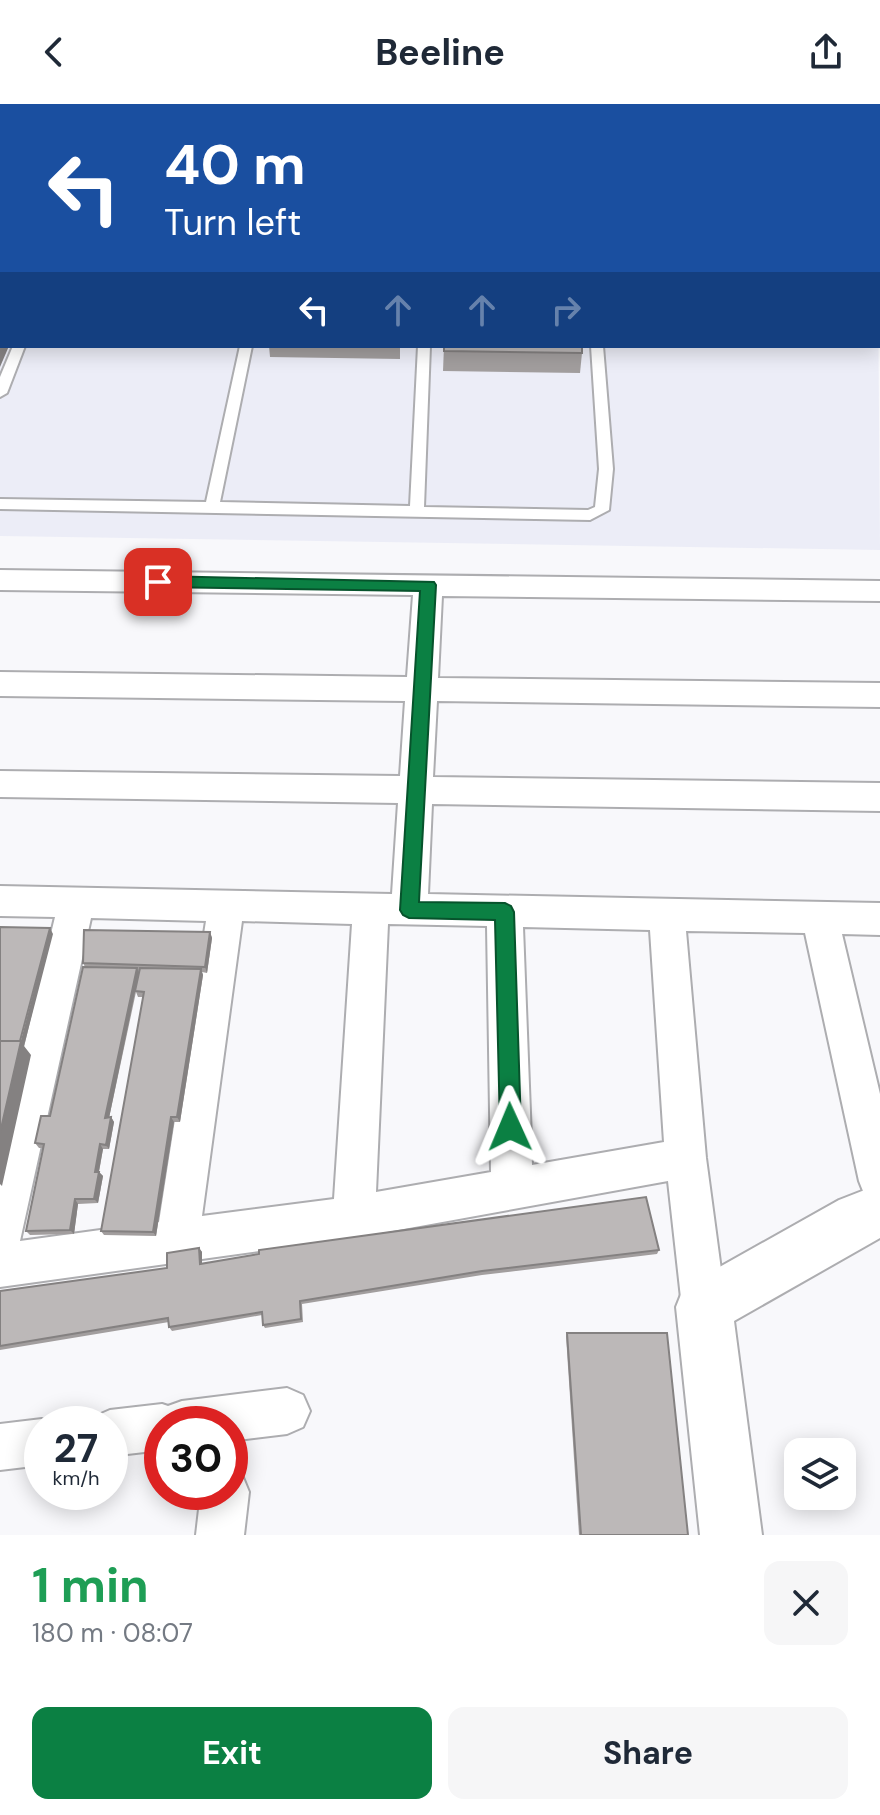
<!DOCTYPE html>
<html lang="en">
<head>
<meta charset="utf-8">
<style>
  :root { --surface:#fff; --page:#f6f6f7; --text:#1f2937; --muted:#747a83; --accent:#0b8043 }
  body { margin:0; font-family:"DM Sans",sans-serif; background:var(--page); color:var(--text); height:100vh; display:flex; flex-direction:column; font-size:30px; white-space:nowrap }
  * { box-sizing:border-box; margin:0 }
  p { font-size:26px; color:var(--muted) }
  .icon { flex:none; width:44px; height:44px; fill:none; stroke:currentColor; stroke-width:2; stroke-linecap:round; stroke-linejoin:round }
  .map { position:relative; height:1431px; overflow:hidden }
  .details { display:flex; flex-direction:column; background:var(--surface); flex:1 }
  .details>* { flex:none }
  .top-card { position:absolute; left:0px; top:0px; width:880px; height:244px; box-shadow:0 4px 20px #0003; background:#1a4fa0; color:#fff; overflow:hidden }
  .controls { position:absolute; left:784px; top:1334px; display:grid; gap:16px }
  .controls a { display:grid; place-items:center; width:72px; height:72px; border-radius:16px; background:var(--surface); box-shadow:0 4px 20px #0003; font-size:40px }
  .speed { position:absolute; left:24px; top:1302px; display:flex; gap:16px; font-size:40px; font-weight:700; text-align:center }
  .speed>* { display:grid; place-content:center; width:104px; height:104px; border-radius:50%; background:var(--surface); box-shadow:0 4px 20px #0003; line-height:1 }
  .speed small { font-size:20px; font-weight:400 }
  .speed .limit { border:12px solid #d22; background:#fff; color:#111 }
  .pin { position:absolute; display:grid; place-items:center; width:68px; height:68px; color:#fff; margin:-34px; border-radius:16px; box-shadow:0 4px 12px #0006 }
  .me { position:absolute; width:88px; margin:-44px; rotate:359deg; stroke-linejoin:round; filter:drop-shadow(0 0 6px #0008) }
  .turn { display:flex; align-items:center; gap:28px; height:168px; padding:0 32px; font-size:36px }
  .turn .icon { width:104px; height:104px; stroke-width:2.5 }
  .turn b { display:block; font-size:56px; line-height:68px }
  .lanes { display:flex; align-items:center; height:76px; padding:0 32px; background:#0003; justify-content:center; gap:40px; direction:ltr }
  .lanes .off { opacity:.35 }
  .round { display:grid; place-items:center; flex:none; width:84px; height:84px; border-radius:16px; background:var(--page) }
  .overview { display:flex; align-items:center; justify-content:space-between; height:136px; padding:0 32px }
  h1 { font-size:48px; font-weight:700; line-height:60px; color:#1e9e55 }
  .button { display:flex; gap:16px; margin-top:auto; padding:16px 32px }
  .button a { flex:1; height:92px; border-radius:16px; background:var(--accent); color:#fff; font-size:32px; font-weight:700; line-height:92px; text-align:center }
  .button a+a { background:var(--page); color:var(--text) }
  header { display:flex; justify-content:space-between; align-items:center; height:104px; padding:0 32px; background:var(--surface); font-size:36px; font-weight:700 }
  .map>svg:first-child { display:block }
</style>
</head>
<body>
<header><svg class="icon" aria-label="back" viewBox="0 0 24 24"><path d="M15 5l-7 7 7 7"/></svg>Beeline<svg class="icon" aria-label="share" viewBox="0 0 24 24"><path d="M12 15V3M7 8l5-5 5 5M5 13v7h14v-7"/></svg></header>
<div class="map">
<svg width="880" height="1431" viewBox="0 0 880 1431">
  <rect width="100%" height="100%" fill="#f8f8fb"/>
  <g fill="#ecedf7">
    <polygon points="126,0 816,0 817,2 125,2"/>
    <polygon points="0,139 2,242 878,242 878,172 880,446 0,432"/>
  </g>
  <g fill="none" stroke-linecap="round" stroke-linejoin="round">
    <g stroke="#adadb0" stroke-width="4">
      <g id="service">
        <polygon points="13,242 25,242 7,289 0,293 0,273"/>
        <polygon points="240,242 252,242 220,398 410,402 418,242 430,242 424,403 588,406 595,403 599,365 591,242 603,242 613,365 609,406 590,416 0,405 0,395 206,398"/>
      </g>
    </g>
    <g stroke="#adadb0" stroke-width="4">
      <g id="minor">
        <polygon points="880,0 880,11 878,11 878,2 870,2"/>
        <path d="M0 466 880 477V497L442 492 438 574 880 579V603L437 597 433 673 880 679V707L432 700 428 790 880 799V831L842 830 880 990V1098L865 1092 859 1077 805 829 686 827 706 1054 726 1203 720 1219 704 1225 688 1219 682 1203 668 1077 354 1134 0 1183V1044L55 813 0 812V782L392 790 398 699 0 693V667L400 672 405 597 0 592V568L407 573 413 491 0 486ZM91 814 206 817 159 1118 20 1137ZM242 817 352 820 334 1095 202 1112ZM388 820 487 822 491 1068 376 1088ZM523 823 650 826 664 1038 532 1061Z"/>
        <polygon points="287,1284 303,1291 310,1307 303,1323 287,1330 230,1337 230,1320 162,1320 162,1346 110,1352 110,1320 90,1320 94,1313 110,1306 162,1300 168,1302 182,1297"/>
        <polygon points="42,1315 55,1320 42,1320 42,1361 0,1366 0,1320"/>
        <polygon points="230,1366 242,1371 249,1388 244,1431 196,1431 201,1388 230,1388"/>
      </g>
    </g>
    <g stroke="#adadb0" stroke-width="4">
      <g id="tertiary">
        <polygon points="822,0 848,0 849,2 823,2"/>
        <rect x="878" y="97" width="2" height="21"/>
        <polygon points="880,1080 880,1134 734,1217 762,1431 700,1431 676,1203 684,1183 839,1096"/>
      </g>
    </g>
    <use href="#service" fill="#fff" fill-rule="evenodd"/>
    <use href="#minor" fill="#fff" fill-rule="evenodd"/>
    <use href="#tertiary" fill="#fff" fill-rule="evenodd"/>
  </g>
  <g fill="#a29e9e">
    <polygon points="269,242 400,242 400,255 270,253"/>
    <polygon points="444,242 582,249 580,269 443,267"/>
    <polygon points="210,828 212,834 207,869 202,868 203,871 180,1018 174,1018 156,1132 104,1131 101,1127 143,893 138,893 136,888 109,1014 111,1013 114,1018 109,1045 103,1045 99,1068 103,1072 98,1099 78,1100 74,1130 30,1131 26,1127 43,1044 39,1044 35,1039 50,1012 85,863 83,859"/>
    <polygon points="199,1144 202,1148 202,1159 659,1146 657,1150 482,1171 302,1200 303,1218 265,1224 263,1221 262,1211 172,1227 169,1223 169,1218 0,1246 0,1187 167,1164"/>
    <polygon points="567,1229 688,1431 579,1431 566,1232"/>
  </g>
  <g fill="#848181">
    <polygon points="2,223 2,242 9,242 0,263 0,228"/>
    <polygon points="50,824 53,830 24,942 31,951 2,1082 0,1080 0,1029 20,940"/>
    <polygon points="210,828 212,834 207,869 205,863"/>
    <polygon points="137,864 139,869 108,1019 105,1014"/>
    <polygon points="201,865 203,871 180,1018 177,1013"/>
    <polygon points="111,1013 114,1018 109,1045 106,1041"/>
    <polygon points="171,1013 174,1018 156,1132 153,1128"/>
    <polygon points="100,1040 103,1045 98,1072 95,1068"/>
    <polygon points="99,1068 103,1072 98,1099 94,1095"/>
    <polygon points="75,1095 78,1100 74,1130 70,1126"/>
    <polygon points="199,1144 202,1148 202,1164 200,1160"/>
  </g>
  <g fill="#bcb8b8" stroke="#848181" stroke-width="2">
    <polygon points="168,0 210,0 209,2 167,2"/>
    <polygon points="221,0 262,0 261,2 220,2"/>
    <polygon points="271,0 310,0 310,2 270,2"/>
    <polygon points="323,0 374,0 373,2 322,2"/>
    <polygon points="383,0 445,0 445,2 382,2"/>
    <polygon points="0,207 2,207 2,223 0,228"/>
    <polygon points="444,242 582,242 582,249 444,247"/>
    <polygon points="0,823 50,824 20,937 0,937"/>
    <polygon points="84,826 210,828 205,863 83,859"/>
    <polygon points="83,863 137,864 105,1014 111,1013 106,1041 100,1040 95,1068 99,1068 94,1095 75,1095 70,1126 26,1127 44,1040 35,1039 41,1012 50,1012"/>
    <polygon points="140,864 201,865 177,1013 171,1013 153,1128 101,1127 144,888 135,887"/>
    <polygon points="0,937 21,937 0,1029"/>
    <polygon points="646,1093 659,1146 482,1167 300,1197 301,1215 263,1221 262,1208 169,1223 168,1214 0,1242 0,1187 167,1164 167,1149 199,1144 200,1160 259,1150 259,1146"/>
    <polygon points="567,1229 667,1229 688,1431 581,1431"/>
  </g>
  <polygon fill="#0b8043" stroke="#07532c" stroke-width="2" points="158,472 434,478 436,481 419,798 505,799 511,802 514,808 521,1023 518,1031 510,1034 503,1031 500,1023 495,816 409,814 403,811 400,806 420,487 158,483 150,478"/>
</svg>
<div class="controls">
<a><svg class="icon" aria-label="layers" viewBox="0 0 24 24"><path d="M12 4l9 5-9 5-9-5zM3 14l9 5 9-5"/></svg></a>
</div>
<div class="speed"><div>27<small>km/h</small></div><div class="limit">30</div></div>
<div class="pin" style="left:158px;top:478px;background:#d93025"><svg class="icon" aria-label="arrive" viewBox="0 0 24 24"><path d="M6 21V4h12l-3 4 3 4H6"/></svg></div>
<svg class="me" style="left:510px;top:1023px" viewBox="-20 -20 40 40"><path d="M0-17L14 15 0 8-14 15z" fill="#0b8043" stroke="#fff" stroke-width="4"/></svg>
<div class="top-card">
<div class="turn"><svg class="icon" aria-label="left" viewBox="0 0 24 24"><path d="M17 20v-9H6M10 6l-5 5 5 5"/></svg><div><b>40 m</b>Turn left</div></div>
<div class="lanes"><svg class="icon" aria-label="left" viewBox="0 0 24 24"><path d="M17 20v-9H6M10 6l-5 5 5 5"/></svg><svg class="icon off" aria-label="ahead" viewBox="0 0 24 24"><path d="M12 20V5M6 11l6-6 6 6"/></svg><svg class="icon off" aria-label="ahead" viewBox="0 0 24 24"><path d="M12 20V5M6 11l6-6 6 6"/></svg><svg class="icon off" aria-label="right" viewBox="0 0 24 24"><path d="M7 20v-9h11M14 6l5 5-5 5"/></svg></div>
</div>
</div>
<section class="details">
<div class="overview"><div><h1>1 min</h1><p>180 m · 08:07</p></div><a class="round"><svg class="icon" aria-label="close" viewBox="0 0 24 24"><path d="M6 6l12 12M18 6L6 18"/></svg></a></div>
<div class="button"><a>Exit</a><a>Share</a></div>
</section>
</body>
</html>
